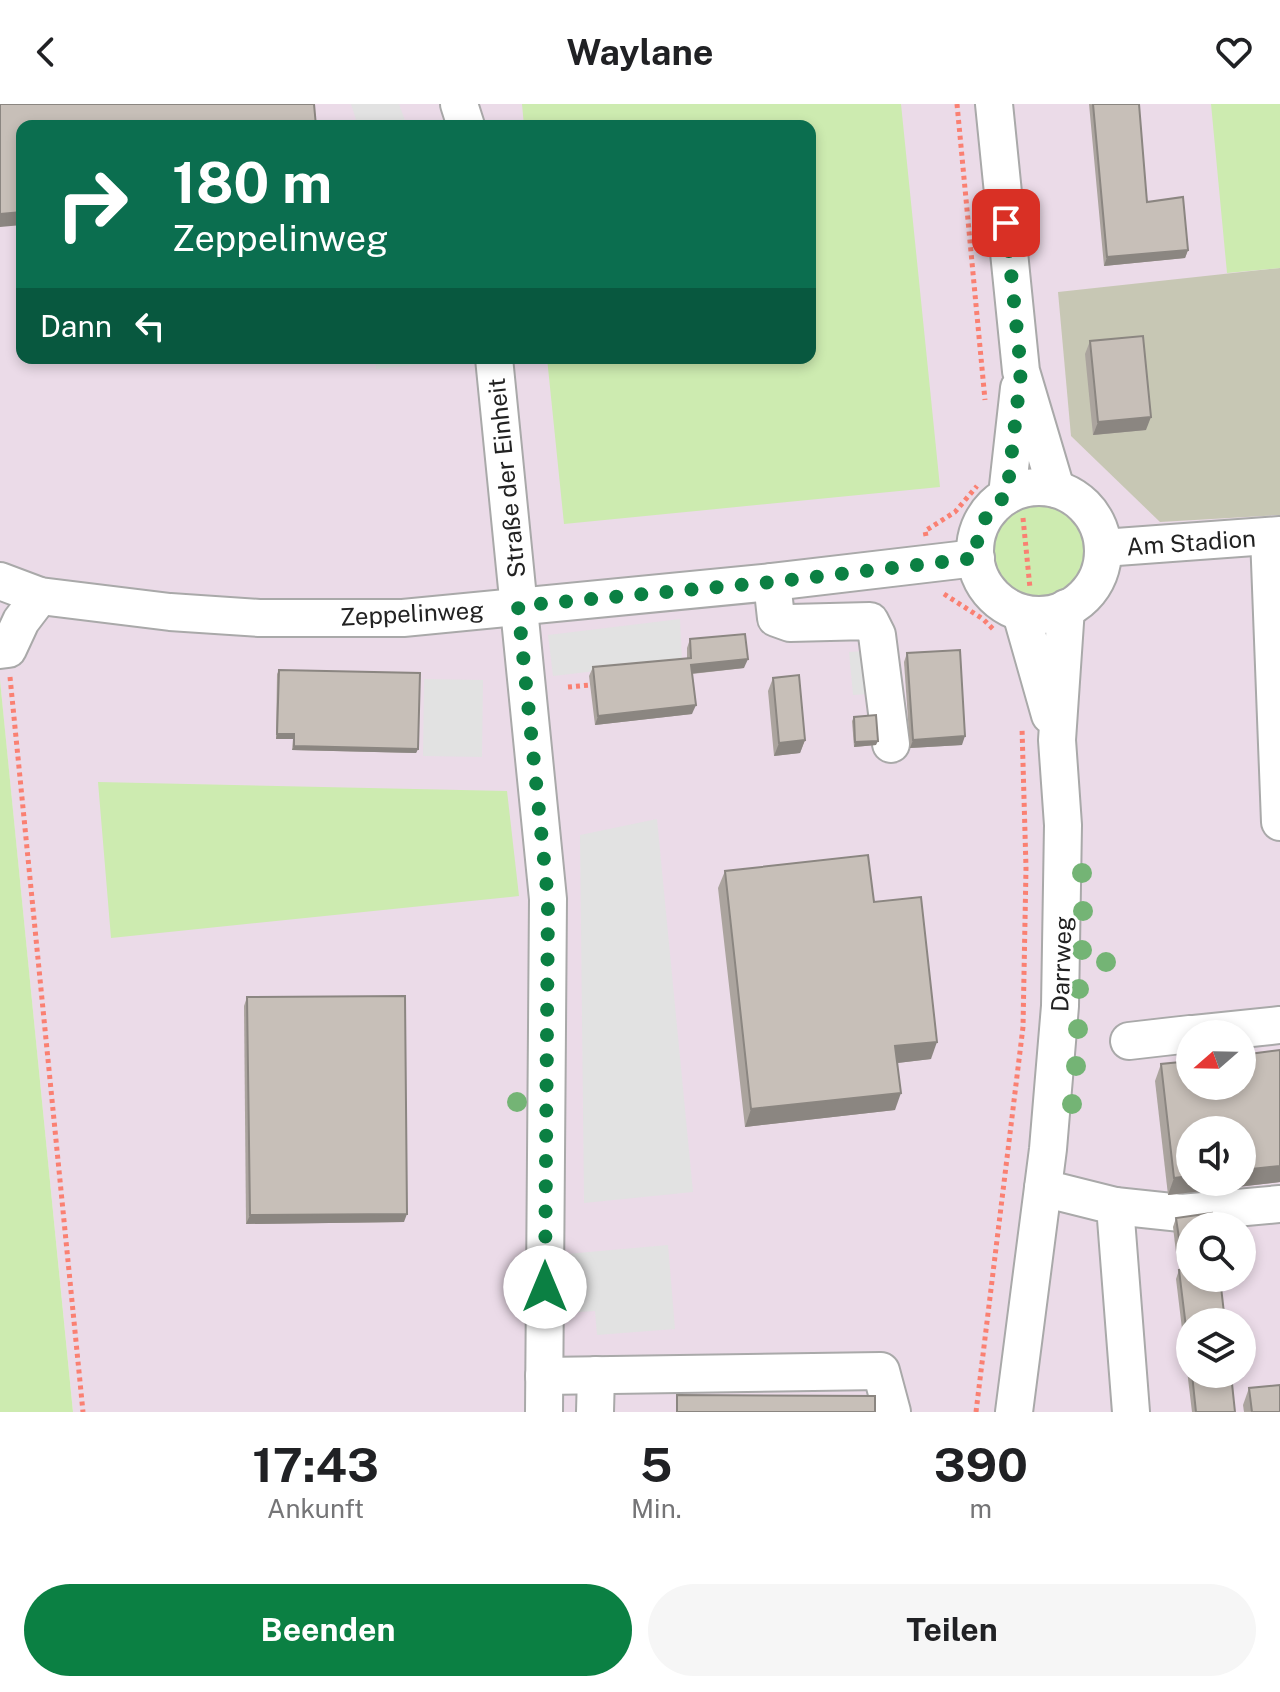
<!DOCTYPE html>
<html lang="de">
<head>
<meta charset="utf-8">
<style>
  :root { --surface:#fff; --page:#f6f6f6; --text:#202124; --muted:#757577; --accent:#0b8043 }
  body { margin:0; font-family:"Public Sans",sans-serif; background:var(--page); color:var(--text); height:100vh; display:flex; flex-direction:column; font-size:30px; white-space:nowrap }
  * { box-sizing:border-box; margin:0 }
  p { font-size:26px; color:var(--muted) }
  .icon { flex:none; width:44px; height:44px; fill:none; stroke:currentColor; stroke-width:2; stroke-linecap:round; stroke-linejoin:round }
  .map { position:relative; height:1308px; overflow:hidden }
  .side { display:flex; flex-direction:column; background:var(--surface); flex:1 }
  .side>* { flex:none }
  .hud { position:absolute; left:16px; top:16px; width:800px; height:244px; border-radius:16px; box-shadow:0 4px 12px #0003; background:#0b6e4f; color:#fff; overflow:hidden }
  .needle { width:52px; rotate:250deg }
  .controls { position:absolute; left:1176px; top:916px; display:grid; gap:16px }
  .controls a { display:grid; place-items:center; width:80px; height:80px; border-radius:50%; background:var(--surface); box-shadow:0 4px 12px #0003; font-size:40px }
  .pin { position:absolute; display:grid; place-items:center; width:68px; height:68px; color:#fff; margin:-34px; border-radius:16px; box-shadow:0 4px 12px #0006 }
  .me { position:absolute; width:88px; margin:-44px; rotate:0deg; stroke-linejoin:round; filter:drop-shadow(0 0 6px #0008) }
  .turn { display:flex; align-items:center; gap:28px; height:168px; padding:0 24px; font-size:36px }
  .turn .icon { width:104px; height:104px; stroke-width:2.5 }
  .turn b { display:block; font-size:56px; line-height:68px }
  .then { display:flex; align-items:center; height:76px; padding:0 24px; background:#0003; gap:16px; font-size:30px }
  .eta { display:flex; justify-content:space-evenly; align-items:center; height:136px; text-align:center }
  .eta b { font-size:48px; font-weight:700; line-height:56px }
  .cta { display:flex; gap:16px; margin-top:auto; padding:16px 24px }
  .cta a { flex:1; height:92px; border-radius:48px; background:var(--accent); color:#fff; font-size:32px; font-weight:700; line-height:92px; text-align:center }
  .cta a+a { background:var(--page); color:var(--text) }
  header { display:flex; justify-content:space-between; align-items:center; height:104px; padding:0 24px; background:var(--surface); font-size:36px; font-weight:700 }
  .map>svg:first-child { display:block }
</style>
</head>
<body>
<header><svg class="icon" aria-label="back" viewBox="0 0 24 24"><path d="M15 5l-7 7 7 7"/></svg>Waylane<svg class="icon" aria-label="heart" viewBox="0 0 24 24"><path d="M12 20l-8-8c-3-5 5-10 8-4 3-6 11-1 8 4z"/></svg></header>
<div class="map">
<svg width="1280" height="1308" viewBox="0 0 1280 1308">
  <rect width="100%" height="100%" fill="#f2efe9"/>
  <path fill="#ebdbe8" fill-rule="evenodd" d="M0 0H1280V1308H73L0 577ZM22 22H810V254H22ZM1190 930H1242V982H1190ZM1190 1026H1242V1078H1190ZM1190 1122H1242V1174H1190ZM1190 1218H1242V1270H1190Z"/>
  <polygon fill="#c7c7b4" points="1280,164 1280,411 1160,418 1071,332 1058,188"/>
  <g fill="#cdebb0">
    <polygon points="522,0 901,0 940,383 564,420 547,254 810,254 810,22 524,22"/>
    <polygon points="1211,0 1280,0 1280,164 1227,169"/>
    <circle cx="1039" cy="445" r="54"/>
    <polygon points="0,576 73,1308 0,1308"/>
    <polygon points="98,678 507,687 519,792 111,834"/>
  </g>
  <g fill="#e2e2e2">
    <polygon points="351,0 399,0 407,22 358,22"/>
    <polygon points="375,254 443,254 443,258 376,265"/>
    <polygon points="680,515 682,557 553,572 548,531"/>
    <polygon points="865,547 869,590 853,591 849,548"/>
    <polygon points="424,575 483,576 482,653 423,652"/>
    <polygon points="657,715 693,1088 584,1099 580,731"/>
    <polygon points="668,1141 675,1225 597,1231 595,1207 565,1209 566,1150"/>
  </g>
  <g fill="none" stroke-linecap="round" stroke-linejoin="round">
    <g stroke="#a9a9a9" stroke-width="40">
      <g id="minor">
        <polyline points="459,0 466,22"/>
        <polyline points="994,0 1021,267 1056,385"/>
        <polyline points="494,254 548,795 544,1308"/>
        <circle cx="1039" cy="447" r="64"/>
        <polyline points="1007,391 1019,284"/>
        <polyline points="1269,432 1280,718"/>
        <polyline points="1103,444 1280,431"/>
        <polyline points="0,477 40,492 170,508 259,514 403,514 772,478 976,454"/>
        <polyline points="772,478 776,514 790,519 870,517 877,531 891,640"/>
        <polyline points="1021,509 1050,611"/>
        <polyline points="0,546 8,545 21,517 40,492"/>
        <polyline points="1194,930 1280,921"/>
        <polyline points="1129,937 1190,930"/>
        <polyline points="1043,1084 1115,1102 1131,1308"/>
        <polyline points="1115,1102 1181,1109 1280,1100"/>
        <polyline points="544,1272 881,1267 892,1308"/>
        <polyline points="595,1308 596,1271"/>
        <polyline points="1014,1308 1048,1045 1060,902 1063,721 1057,636 1066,504"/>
      </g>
    </g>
    <g stroke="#fa8072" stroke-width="5" stroke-dasharray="4 4" stroke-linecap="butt">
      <polyline points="957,0 985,296"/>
      <polyline points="1023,414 1030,484"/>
      <polyline points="926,432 925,427 955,408 977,382"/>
      <polyline points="944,490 983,515 994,526"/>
      <polyline points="10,573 83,1308"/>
      <polyline points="568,583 590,581"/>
      <polyline points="976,1308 1023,923 1026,764 1022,624"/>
    </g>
    <use href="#minor" stroke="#fff" stroke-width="36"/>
  </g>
  <g fill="#74b475">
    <circle cx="1082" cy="769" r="10"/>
    <circle cx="1083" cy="807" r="10"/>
    <circle cx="1082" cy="846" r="10"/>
    <circle cx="1106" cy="858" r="10"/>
    <circle cx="1079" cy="885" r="10"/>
    <circle cx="1078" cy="925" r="10"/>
    <circle cx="1076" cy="962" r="10"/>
    <circle cx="517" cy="998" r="10"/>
    <circle cx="1072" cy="1000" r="10"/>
  </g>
  <g fill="#aba49e">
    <polygon points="1089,0 1139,0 1147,98 1188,146 1185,154 1104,162"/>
    <polygon points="1090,237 1146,326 1093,331 1085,250"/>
    <polygon points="690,535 744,564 692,570 692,610 595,621 589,572 593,563 687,554 687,544"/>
    <polygon points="907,549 962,641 910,644 904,558"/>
    <polygon points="279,566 418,645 416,649 292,646 293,635 276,635 277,570"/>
    <polygon points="773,574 805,636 800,649 774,652 768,587"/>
    <polygon points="854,613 876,641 854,643 852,617"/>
    <polygon points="725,767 874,798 931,955 897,959 895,1006 745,1023 718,784"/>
    <polygon points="247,893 404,1118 246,1120 244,902"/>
    <polygon points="1280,946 1280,1078 1168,1091 1155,977 1161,960"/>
    <polygon points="1176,1114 1190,1155 1177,1157 1173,1123"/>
    <polygon points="1179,1166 1190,1218 1190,1270 1231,1270 1235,1308 1192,1308 1176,1175"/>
    <polygon points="1249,1284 1280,1308 1244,1308 1243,1301"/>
  </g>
  <g fill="#8b8681">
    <polygon points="22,108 22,121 0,123 0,110"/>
    <polygon points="1188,146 1185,154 1104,162 1107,153"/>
    <polygon points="1151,313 1146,326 1093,331 1098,318"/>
    <polygon points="748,555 744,564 688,570 691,561"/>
    <polygon points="696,601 692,610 595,621 598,612"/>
    <polygon points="277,630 294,630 293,635 276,635"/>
    <polygon points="965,632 962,641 910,644 913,636"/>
    <polygon points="805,636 800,649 774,652 779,639"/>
    <polygon points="878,637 876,641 854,643 855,638"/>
    <polygon points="294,642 418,645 416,649 292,646"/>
    <polygon points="937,938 931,955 889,960 895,942"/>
    <polygon points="901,989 895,1006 745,1023 751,1005"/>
    <polygon points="1280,1062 1280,1078 1168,1091 1174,1074 1190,1072 1190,1078 1242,1078 1242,1066"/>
    <polygon points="407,1110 404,1118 246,1120 250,1111"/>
    <polygon points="1190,1147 1190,1155 1177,1157 1181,1148"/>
  </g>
  <g fill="#c7bfb8" stroke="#8b8681" stroke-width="2">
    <polygon points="0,0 314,0 316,22 22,22 22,108 0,110"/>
    <polygon points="1093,0 1139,0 1147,98 1183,93 1188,146 1107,153"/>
    <polygon points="1143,232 1151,313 1098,318 1090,237"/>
    <polygon points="745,530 748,555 691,561 696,601 598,612 593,563 691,554 690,535"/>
    <polygon points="960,546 965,632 913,636 907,549"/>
    <polygon points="279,566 420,569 418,645 294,642 294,630 277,630"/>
    <polygon points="799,571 805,636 779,639 773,574"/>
    <polygon points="876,611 878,637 855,638 854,613"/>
    <polygon points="868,751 874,798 921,793 937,938 895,942 901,989 751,1005 725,767"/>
    <polygon points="405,892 407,1110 250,1111 247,893"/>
    <polygon points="1280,946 1280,1062 1242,1066 1242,1026 1190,1026 1190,1072 1174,1074 1161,960 1190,957 1190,982 1242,982 1242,951"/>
    <polygon points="1212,1109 1214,1122 1190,1122 1190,1147 1181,1148 1176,1114"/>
    <polygon points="1190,1165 1190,1174 1220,1174 1225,1218 1190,1218 1190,1256 1179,1166"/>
    <polygon points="1192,1270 1231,1270 1235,1308 1196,1308"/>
    <polygon points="1280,1281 1280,1308 1252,1308 1249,1284"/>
    <polygon points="677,1291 875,1292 875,1308 677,1308"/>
  </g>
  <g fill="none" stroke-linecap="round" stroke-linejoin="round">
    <path stroke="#0b8043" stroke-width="14" stroke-dasharray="0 25.2" d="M545 1183 548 795 518 502 772 478 976 454C976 426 985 408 1007 391L1021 267 1006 119"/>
  </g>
  <g text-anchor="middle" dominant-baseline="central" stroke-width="6" stroke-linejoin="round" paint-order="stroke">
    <g font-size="24" fill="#222" stroke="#fff">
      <text transform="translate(506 374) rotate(-96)">Straße der Einheit</text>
      <text transform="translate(1191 438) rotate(-4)">Am Stadion</text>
      <text transform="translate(412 509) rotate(-3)">Zeppelinweg</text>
      <text transform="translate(1061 860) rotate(-88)">Darrweg</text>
    </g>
  </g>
</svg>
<div class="controls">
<a><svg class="needle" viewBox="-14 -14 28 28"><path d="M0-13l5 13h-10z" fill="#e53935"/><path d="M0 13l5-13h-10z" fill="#757577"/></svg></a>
<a><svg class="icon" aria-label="sound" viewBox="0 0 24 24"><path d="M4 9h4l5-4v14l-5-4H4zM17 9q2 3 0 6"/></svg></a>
<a><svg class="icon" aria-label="search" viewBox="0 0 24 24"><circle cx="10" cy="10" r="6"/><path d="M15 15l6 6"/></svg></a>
<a><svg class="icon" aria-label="layers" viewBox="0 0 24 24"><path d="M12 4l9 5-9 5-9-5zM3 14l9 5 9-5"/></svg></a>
</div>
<div class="pin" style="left:1006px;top:119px;background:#d93025"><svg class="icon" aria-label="arrive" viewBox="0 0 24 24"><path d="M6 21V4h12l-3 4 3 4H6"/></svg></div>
<svg class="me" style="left:545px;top:1183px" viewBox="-20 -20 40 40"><circle r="19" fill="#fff"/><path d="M0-13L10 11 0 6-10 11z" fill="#0b8043"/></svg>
<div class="hud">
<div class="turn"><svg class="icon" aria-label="right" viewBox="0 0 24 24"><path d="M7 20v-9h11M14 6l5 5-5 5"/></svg><div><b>180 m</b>Zeppelinweg</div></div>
<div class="then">Dann<svg class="icon" aria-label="left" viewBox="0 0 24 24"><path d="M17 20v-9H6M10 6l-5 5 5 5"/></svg></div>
</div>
</div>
<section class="side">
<div class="eta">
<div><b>17:43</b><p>Ankunft</p></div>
<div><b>5</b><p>Min.</p></div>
<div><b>390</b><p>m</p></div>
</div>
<div class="cta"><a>Beenden</a><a>Teilen</a></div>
</section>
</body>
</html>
